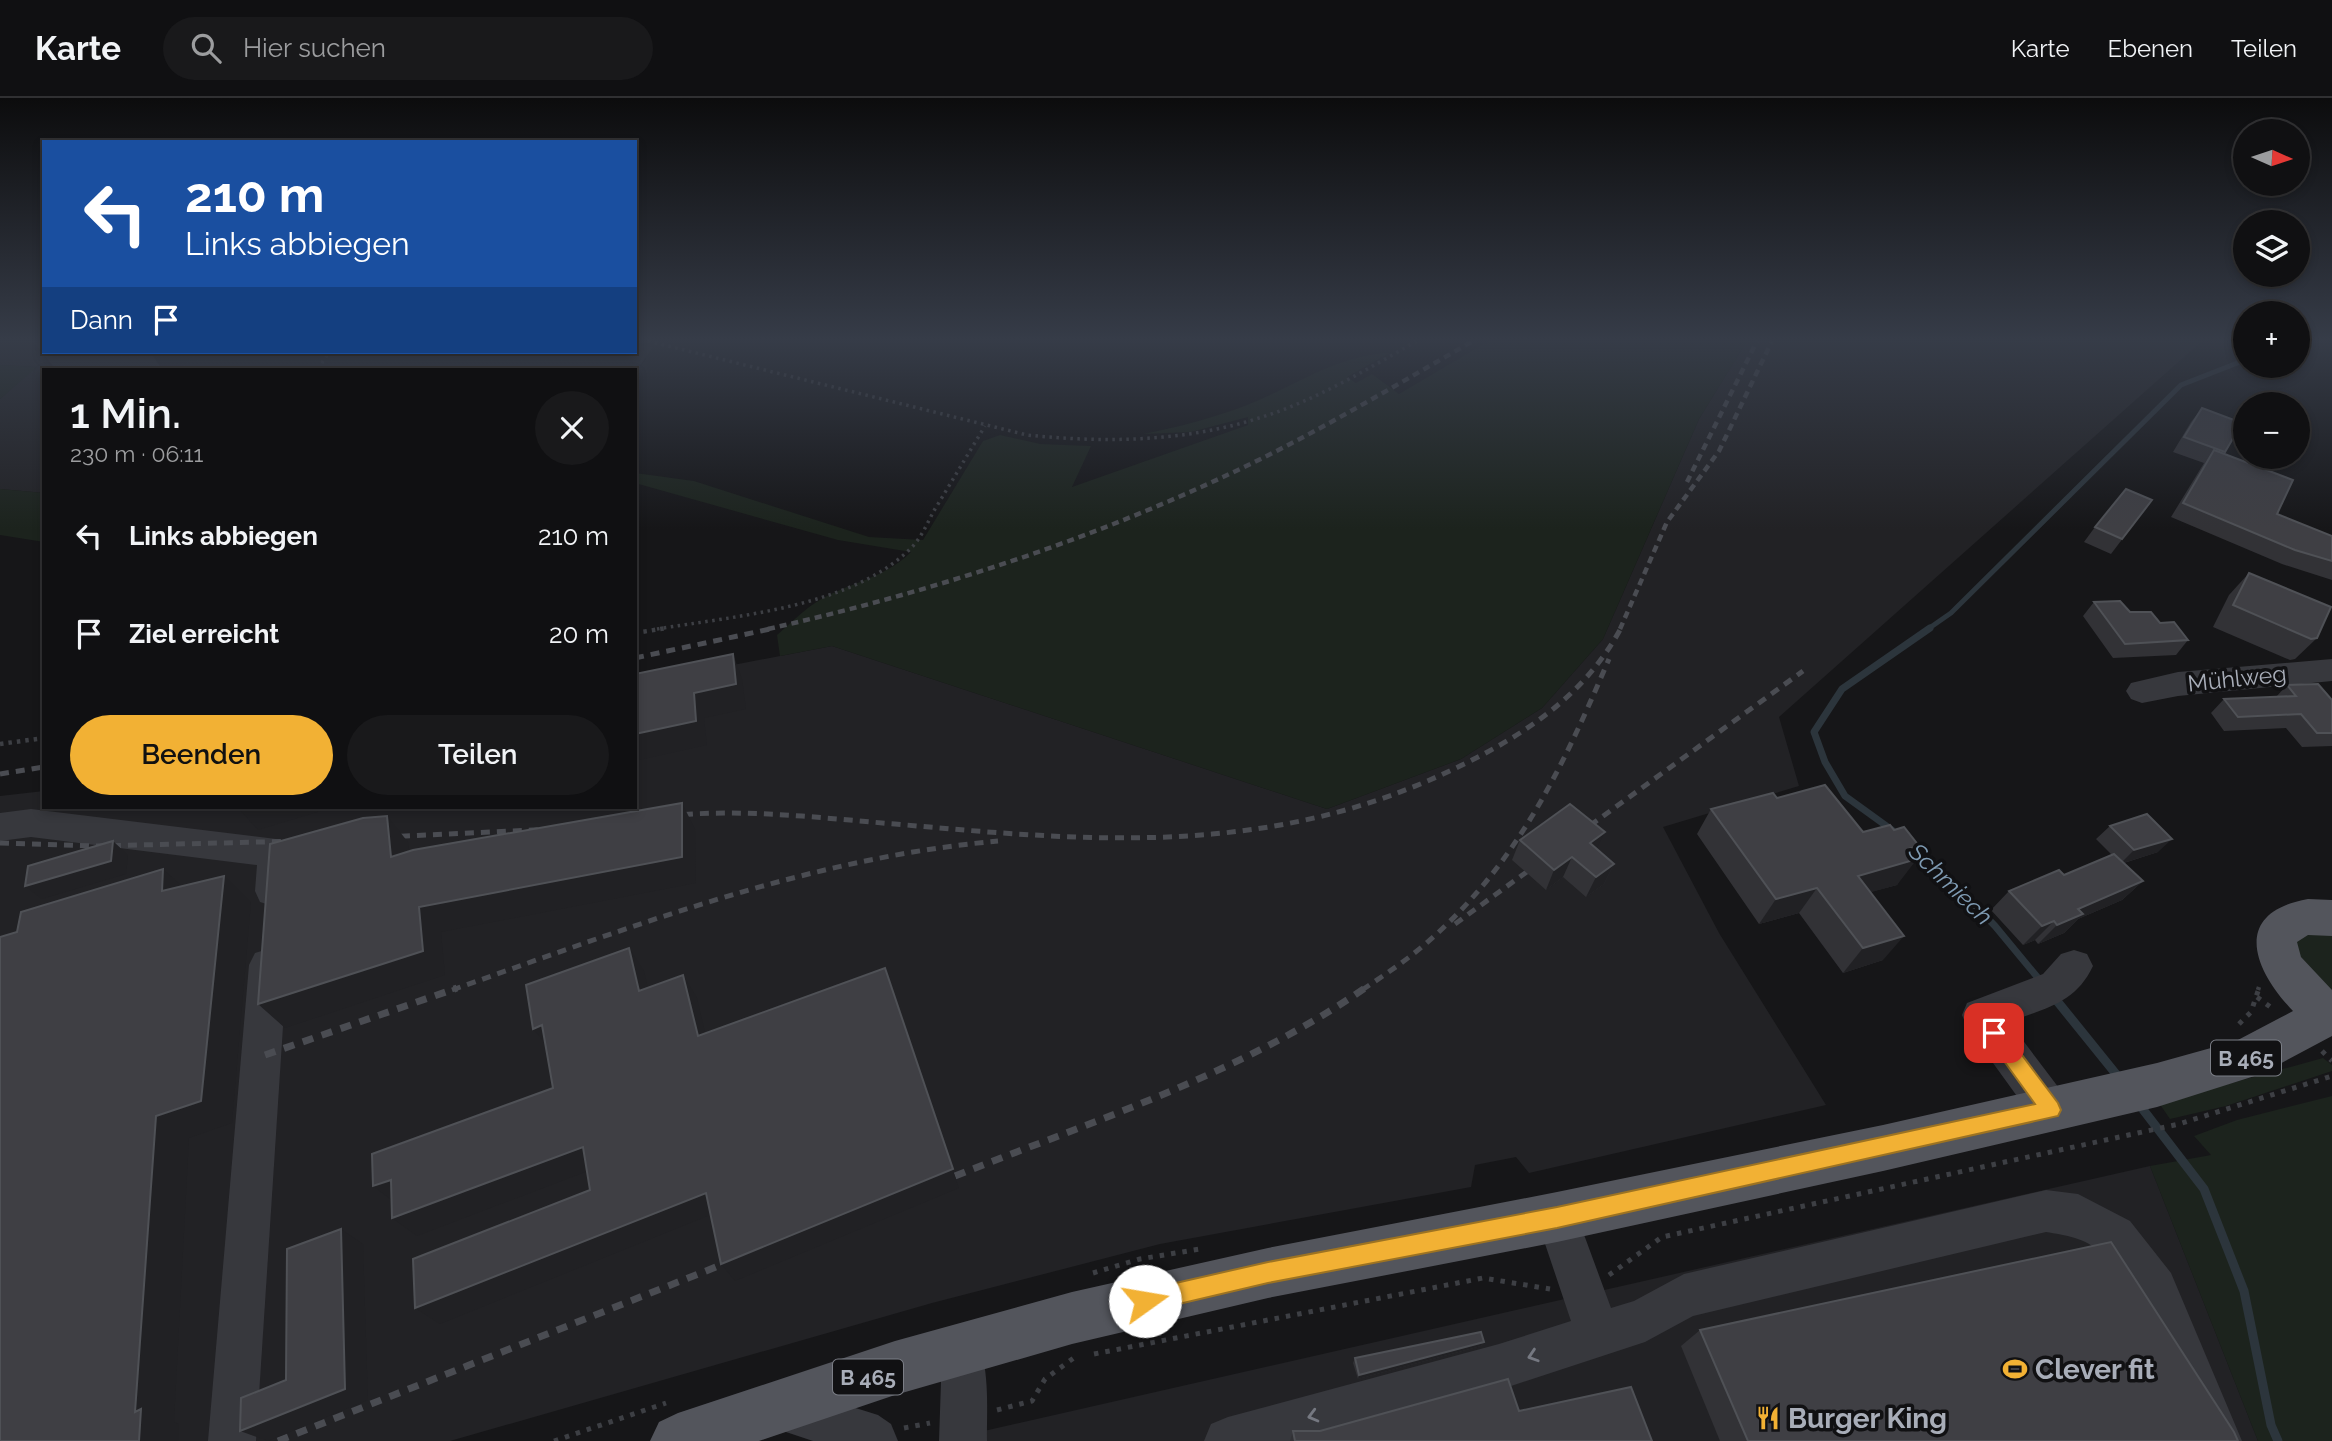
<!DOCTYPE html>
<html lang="de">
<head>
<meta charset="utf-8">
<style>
  :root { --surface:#101012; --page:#19191b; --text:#f1f3f6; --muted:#9c9d9f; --line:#303032; --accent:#f2b134 }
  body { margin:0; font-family:Raleway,sans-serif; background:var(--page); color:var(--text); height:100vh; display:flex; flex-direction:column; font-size:26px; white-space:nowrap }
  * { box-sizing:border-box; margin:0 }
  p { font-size:23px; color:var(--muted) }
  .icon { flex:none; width:38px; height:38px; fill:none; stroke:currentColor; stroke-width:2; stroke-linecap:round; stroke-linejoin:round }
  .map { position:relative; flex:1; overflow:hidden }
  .panel { position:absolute; left:42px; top:270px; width:595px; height:441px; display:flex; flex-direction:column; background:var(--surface); border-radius:0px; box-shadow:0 4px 10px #0003,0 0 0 2px var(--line) }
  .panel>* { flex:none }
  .banner { position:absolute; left:42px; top:42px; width:595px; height:214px; border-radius:0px; box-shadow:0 4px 10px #0003,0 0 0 2px var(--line); background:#1a4fa0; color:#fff; overflow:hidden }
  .needle { width:46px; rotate:93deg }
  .controls { position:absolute; left:2233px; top:21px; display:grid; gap:14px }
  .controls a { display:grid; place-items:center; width:77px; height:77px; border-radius:50%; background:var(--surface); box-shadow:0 4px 10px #0003,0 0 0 2px var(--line); font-size:35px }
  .pin { position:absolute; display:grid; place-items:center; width:60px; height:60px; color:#fff; margin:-30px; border-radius:14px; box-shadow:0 4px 10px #0006 }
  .me { position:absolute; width:77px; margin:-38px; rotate:77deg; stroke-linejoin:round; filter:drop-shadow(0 0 5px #0008) }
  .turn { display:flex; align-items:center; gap:24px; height:147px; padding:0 28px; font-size:32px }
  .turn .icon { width:91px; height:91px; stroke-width:2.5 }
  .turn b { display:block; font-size:49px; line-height:60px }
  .then { display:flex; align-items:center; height:66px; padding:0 28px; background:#0003; gap:14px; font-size:26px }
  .round { display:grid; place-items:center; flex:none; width:74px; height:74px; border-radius:37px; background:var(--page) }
  .overview { display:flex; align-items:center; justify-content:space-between; height:119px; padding:0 28px }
  h1 { font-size:42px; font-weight:600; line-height:52px }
  .primary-button { display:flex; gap:14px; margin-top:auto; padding:14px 28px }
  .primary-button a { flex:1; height:80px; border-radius:42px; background:var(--accent); color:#111; font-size:28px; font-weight:600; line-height:80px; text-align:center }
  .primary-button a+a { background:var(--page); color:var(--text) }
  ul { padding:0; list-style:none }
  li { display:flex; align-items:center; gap:21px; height:98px; padding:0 28px }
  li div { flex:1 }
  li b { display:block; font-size:26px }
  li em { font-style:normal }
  header { display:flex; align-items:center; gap:42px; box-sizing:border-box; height:98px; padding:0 35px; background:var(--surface); border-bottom:2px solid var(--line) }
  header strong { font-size:33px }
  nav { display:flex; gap:38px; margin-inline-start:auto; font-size:24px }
  .search { width:490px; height:63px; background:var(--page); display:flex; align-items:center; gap:18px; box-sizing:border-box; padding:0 24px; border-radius:38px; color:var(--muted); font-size:26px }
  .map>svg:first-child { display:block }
</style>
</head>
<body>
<header>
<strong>Karte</strong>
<div class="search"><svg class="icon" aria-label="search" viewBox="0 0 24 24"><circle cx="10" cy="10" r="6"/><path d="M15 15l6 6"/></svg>Hier suchen</div>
<nav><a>Karte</a><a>Ebenen</a><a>Teilen</a></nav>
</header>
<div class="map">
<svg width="2332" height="1343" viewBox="0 0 2332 1343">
  <rect width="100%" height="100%" fill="#161618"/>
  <g fill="#222225">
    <polygon points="0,243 44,243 44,254 635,254 635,247 653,249 635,275 635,271 44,271 44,395 0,391 0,301 36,269 0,267"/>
    <polygon points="1747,243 2202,243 1779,619 1799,688 1663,729 1719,835 1826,1007 1529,1075 1516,1059 1475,1067 1471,1089 1160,1146 932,1205 450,1343 0,1343 0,698 44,693 44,709 635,709 635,586 832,548 1327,711 1461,661 1542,610 1603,541 1699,321"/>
    <polygon points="2150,1068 2258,1343 940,1343"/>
  </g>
  <g fill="#1c231d">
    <path d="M1489 243H1747L1699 321 1603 541 1542 610 1461 661 1327 711 832 548 780 558 777 537C789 527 801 514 815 505 845 485 885 481 911 454L838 442 635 385V375L694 383 869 439 923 442 983 343 1000 337 1040 346 1091 348 1072 389 1248 327V319L1191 334 1143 336C1179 329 1213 320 1247 307 1295 288 1337 257 1389 255L1347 279 1356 285 1372 276 1399 296Z"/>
    <polygon points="0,267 37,269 0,301"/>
    <polygon points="0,391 44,395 44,444 0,437"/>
    <polygon points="2332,830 2332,905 2309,887 2294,844 2302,835"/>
    <polygon points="2323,960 2332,967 2332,973 2226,1008 2170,1021 2159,1005"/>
    <polygon points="2332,998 2332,1343 2258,1343 2150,1068 2211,1057 2194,1038 2237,1022"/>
  </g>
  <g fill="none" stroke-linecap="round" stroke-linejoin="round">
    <polyline stroke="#2c353c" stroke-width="5" points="1928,531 1951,515 2181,287 2245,262"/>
    <g stroke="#2c353c" stroke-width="7">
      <polyline points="1892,732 1845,698 1825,664 1814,634 1842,591 1930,530"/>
      <polyline points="1910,745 1922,753 1995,828 2043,886"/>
    </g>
    <g stroke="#2c353c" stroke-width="9">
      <polyline points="2053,898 2120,981"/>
      <polyline points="2138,1005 2204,1091 2244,1193 2271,1327 2278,1343"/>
    </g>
    <g stroke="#3d3f44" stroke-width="3.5" stroke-dasharray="2.5 4.5" stroke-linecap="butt">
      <path d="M648 243 1027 337C1104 345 1184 344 1259 320 1315 303 1367 271 1417 243"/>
      <polyline points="318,271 329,254"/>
      <path d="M657 531C736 518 855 509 913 448 923 437 928 423 935 411 952 383 968 356 985 328"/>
    </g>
    <g stroke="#3d3f44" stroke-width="4.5" stroke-dasharray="3.5 5" stroke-linecap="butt">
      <polyline points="635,535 667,530"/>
      <polyline points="0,646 44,640"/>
      <polyline points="2258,892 2259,889"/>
    </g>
    <g stroke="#3d3f44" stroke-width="5" stroke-dasharray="4.5 7" stroke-linecap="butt">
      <polyline points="2257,899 2273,911"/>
      <polyline points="2239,926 2251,914 2259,890"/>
      <polyline points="2322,953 2332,963"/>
      <polyline points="1093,1175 1140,1161 1200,1151"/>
      <polyline points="1609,1177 1662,1139 2179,1026 2332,978"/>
      <polyline points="1094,1256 1483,1180 1550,1191"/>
      <polyline points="997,1312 1032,1303 1045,1281 1075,1259"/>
      <polyline points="904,1330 930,1325"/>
      <polyline points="554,1343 666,1305"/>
    </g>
    <g fill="#37383d" fill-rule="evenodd">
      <polygon points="2332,561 2332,583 2178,598 2142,605 2131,601 2126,593 2131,585 2178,574"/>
      <path d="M31 711 276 741 288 745C297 762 294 787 286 804L273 808 260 804 255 793 257 767 31 739 0 743V715Z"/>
      <polygon points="268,851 281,855 287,867 256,1343 208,1343 249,867 255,855"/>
      <path d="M2074 852 2087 856 2093 868C2075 906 2045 910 2009 924L2065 998 2071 1012 2065 1026 2051 1031 2037 1026 1967 929 1962 917 1967 905 2043 876 2061 856Z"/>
      <path d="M2046 1092 2078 1096 2130 1123 2171 1175 2242 1343H2194C2169 1282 2148 1202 2101 1155 2086 1140 2065 1137 2046 1134L1693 1218 1645 1244 1499 1292 1314 1343H1204L1211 1326 1228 1319 1499 1246 1571 1223 1536 1119 1542 1104 1557 1098 1572 1104 1611 1210 1634 1203 1684 1176Z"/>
      <path d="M959 1227 975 1234C990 1269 987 1306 987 1343H939L941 1284 936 1250 943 1234Z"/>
      <polygon points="779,1286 878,1317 891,1326 898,1343 813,1343 762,1326 756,1309 762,1292"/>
    </g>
    <path fill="#53555c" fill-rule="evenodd" d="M2308 801 2332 802V838L2308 837 2297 844 2301 859 2332 892V938L2261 976 2157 1009 1883 1073 1557 1144 1268 1200 1072 1246 895 1297 759 1343H650L659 1324 678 1315 895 1243 1072 1194 1268 1150 1557 1094 1883 1027 2157 965 2236 943 2293 913C2253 871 2231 815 2308 801Z"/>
    <g stroke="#4a4c52" stroke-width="4.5" stroke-dasharray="7 5" stroke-linecap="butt">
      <polyline points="1687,384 1757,243"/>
      <path d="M768 531C931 494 1089 443 1240 371 1320 333 1396 287 1473 243"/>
      <polyline points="1620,531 1667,424 1719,353 1772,243"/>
    </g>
    <g stroke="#4a4c52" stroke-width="5" stroke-dasharray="9 7" stroke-linecap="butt">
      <polyline points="635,560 775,530"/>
      <polyline points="0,676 44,669"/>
      <path d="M668 718C743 710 820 720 895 726 1095 744 1273 760 1460 668 1526 636 1585 597 1621 530"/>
      <polyline points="1577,737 1803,573"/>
      <polyline points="385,739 553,731"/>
      <polyline points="0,745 97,748 301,743"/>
      <polyline points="1455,826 1543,762"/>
      <path d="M452 892C631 829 808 760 998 743"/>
      <path d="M1362 892C1383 878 1404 864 1423 848 1516 769 1562 671 1609 561"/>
    </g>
    <g stroke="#4a4c52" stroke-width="7" stroke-dasharray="11 9" stroke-linecap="butt">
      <polyline points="265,957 457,890"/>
      <path d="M955 1078C1093 1023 1242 975 1365 890"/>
      <polyline points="278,1343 731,1163"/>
    </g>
  </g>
  <g fill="#323236">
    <polygon points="33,243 44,243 44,254 200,254 180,271 72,271 54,269"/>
    <polygon points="2202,310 2242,325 2224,356 2277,416 2332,438 2332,482 2282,466 2171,419 2204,365 2173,354 2191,324"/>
    <polygon points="2152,402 2111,456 2084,444 2095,429"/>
    <polygon points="2249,475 2317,540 2295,561 2290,562 2213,529 2229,497"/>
    <polygon points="2094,504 2160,525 2188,542 2176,557 2113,560 2083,518"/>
    <polygon points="2287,587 2332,602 2332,648 2302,649 2286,630 2224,633 2211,615 2224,601 2276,599"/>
    <polygon points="1777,700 1863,734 1913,756 1897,787 1870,794 1883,862 1843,875 1799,815 1759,826 1697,736 1711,711"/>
    <polygon points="2110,728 2158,754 2124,765 2143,783 2122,802 2078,821 2064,835 2038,846 2035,842 2023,847 1991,812 2009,793 2064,777 2112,757 2096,741"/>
    <polygon points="1520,742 1597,751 1614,766 1604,786 1586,799 1563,779 1546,792 1512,762"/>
    <polygon points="1700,1232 2238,1343 1720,1343 1681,1248"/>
    <polygon points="1484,1244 1481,1248 1358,1281 1353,1265 1355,1260"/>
    <polygon points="1293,1333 1295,1343 1290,1343"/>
  </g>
  <g fill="#212124">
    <polygon points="150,254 200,254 180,271 162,271"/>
    <polygon points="733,556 742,581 746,611 704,620 707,647 635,663 635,636 694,595"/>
    <polygon points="682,705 695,731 696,785 441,834 445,877 285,930 258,906 419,809"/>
    <polygon points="247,709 334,709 258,732 239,711"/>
    <polygon points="387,718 408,744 413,786 391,759"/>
    <polygon points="1605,734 1595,754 1590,745"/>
    <polygon points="2172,741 2158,754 2120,766 2134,752"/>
    <polygon points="113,743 128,757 126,776 42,801 25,788"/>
    <polygon points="1919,748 1906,765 1917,761 1897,787 1839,803 1858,778 1908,751"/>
    <polygon points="1572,759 1563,779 1546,792 1554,772"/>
    <polygon points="1614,766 1604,786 1586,799 1596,779"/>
    <polygon points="163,771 192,797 162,793"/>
    <polygon points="224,778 251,804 232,1025 189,1040 174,1324 179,1326 178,1343 139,1343 135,1314 156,1018"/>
    <polygon points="2143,783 2122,802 2078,821 2064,835 2038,846 2057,827 2078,811"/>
    <polygon points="1817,790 1799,815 1759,826 1776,801"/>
    <polygon points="2054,823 2035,842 2023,847 2042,828"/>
    <polygon points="1904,838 1883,862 1843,875 1863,850"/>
    <polygon points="629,850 644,873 654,916 639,893"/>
    <polygon points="885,870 959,1090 735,1183 721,1166"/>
    <polygon points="683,877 697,900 711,960 698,938"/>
    <polygon points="542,927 552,953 533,931"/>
    <polygon points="583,1049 601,1068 417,1138 392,1120"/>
    <polygon points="391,1082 398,1107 373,1088"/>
    <polygon points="706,1095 720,1113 440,1226 415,1210"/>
    <polygon points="341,1131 363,1146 368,1302 268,1343 240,1333 345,1291"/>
    <polygon points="1484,1244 1481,1248 1358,1281 1359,1277"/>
  </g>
  <g fill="#3f3f44" stroke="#4f5156" stroke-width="2">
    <polygon points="2202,310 2242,325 2225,354 2184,339"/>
    <polygon points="2214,352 2293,382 2277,416 2332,438 2332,463 2295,452 2183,405"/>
    <polygon points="2126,391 2152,402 2122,441 2095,429"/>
    <polygon points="2249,475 2331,509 2317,540 2311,541 2233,507"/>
    <polygon points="2120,503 2130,514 2151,514 2160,525 2174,524 2188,542 2125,546 2094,504"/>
    <polygon points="733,556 736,586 694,595 696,623 635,636 635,576"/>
    <polygon points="2318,586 2332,602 2332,635 2317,635 2301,616 2238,619 2224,601 2296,598 2287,587"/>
    <polygon points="1825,687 1863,734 1890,727 1894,732 1904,729 1919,748 1908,751 1917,761 1858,778 1904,838 1863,850 1817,790 1776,801 1711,711 1773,695 1777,700"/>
    <polygon points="682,705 682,759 419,809 423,853 258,906 270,746 363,720 387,718 391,759 413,752"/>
    <polygon points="1570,706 1605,734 1590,745 1614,766 1596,779 1572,759 1554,772 1520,742"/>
    <polygon points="2147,716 2172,741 2134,752 2110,728"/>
    <polygon points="113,743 111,763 25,788 28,768"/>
    <polygon points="2114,756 2143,783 2078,811 2083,816 2057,827 2054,823 2042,828 2009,793 2059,772 2064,777"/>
    <polygon points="163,771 162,793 224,778 201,1003 156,1018 135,1314 141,1311 139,1343 0,1343 0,839 17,834 21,814"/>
    <polygon points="629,850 639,893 683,877 698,938 885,870 953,1071 721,1166 706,1095 415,1210 413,1161 590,1092 583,1049 392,1120 391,1082 373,1088 372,1056 553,990 542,927 533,931 526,887"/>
    <polygon points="341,1131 345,1291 240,1333 241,1300 286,1282 287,1151"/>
    <polygon points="2111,1144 2234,1334 2238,1343 1748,1343 1700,1232"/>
    <polygon points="1481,1234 1484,1244 1359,1277 1355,1260"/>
    <polygon points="1508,1281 1519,1313 1631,1289 1652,1343 1295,1343 1293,1333 1320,1333"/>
  </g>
  <defs><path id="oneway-chevron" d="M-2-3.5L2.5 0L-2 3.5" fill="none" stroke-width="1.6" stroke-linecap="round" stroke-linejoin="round" transform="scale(1.75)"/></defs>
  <g stroke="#757881">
    <use href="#oneway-chevron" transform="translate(1533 1258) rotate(162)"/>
    <use href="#oneway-chevron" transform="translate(1313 1318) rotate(165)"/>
  </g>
  <linearGradient id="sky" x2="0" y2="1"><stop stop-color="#0c0c0d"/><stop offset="0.56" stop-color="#363c48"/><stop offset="1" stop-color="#363c48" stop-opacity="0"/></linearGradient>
  <rect width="2332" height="431" fill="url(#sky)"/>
  <polygon fill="#f2b134" stroke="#9d7322" stroke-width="2" points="1994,926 2001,929 2058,1005 2061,1012 2058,1018 1557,1130 1268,1185 1145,1214 1138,1211 1135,1203 1138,1195 1145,1192 1268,1164 1557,1109 2035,1006 1988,941 1985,935 1988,929"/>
  <defs>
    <g id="stadium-bare" transform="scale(1.89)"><path d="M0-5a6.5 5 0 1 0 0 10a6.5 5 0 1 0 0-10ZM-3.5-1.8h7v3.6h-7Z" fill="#f2b134" stroke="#111113" stroke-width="2.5" paint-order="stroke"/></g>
    <g id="restaurant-bare" transform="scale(1.89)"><path d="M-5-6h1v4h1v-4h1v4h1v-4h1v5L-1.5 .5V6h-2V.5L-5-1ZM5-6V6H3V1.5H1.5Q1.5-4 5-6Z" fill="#f2b134" stroke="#111113" stroke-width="2.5" paint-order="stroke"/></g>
  </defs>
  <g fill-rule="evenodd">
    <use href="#stadium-bare" x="2015" y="1271"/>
    <use href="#restaurant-bare" x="1768" y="1320"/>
  </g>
  <g text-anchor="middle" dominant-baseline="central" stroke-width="7" stroke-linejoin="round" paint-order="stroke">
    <g fill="#111113" stroke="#7b7e86" stroke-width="2">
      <rect x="2211" y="942.5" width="70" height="35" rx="5"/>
      <rect x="833" y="1261.5" width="70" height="35" rx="5"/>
    </g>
    <g font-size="21" font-weight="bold" fill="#a8adb8">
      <text x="2246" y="960">B 465</text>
      <text x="868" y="1279">B 465</text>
    </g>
    <g font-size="23" fill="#a8adb8" stroke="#111113">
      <text transform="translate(2237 580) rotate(-6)">Mühlweg</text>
    </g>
    <g font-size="24" font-style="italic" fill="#7f9bb3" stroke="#111113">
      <text transform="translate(1951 786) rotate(44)">Schmiech</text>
    </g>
    <g font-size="28" font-weight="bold" fill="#a8adb8" stroke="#111113" text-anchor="start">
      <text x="2035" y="1271">Clever fit</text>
      <text x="1788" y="1320">Burger King</text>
    </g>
  </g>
</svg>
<div class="controls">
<a><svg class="needle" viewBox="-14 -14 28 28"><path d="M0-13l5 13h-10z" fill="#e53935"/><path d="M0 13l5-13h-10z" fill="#9c9d9f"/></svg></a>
<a><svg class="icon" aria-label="layers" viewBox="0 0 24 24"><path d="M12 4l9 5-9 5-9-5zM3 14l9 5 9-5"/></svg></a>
<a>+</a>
<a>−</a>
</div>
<div class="pin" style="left:1994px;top:935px;background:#d93025"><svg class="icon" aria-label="arrive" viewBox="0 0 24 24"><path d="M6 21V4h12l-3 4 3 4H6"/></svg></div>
<svg class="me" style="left:1145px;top:1203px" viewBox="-20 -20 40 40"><circle r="19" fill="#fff"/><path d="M0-13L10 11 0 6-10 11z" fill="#f2b134"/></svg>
<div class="banner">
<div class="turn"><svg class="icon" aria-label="left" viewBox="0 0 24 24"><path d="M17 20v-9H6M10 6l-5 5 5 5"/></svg><div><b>210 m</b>Links abbiegen</div></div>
<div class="then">Dann<svg class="icon" aria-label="arrive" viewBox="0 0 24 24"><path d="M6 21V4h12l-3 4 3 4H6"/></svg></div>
</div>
<section class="panel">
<div class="overview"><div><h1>1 Min.</h1><p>230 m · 06:11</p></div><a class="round"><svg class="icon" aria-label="close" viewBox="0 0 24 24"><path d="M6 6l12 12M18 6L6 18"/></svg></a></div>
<ul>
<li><svg class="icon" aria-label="left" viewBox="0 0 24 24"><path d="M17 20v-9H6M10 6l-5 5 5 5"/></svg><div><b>Links abbiegen</b></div><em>210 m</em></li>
<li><svg class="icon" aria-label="arrive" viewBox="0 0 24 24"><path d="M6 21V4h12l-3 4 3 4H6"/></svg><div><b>Ziel erreicht</b></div><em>20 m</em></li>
</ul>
<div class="primary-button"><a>Beenden</a><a>Teilen</a></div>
</section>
</div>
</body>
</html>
